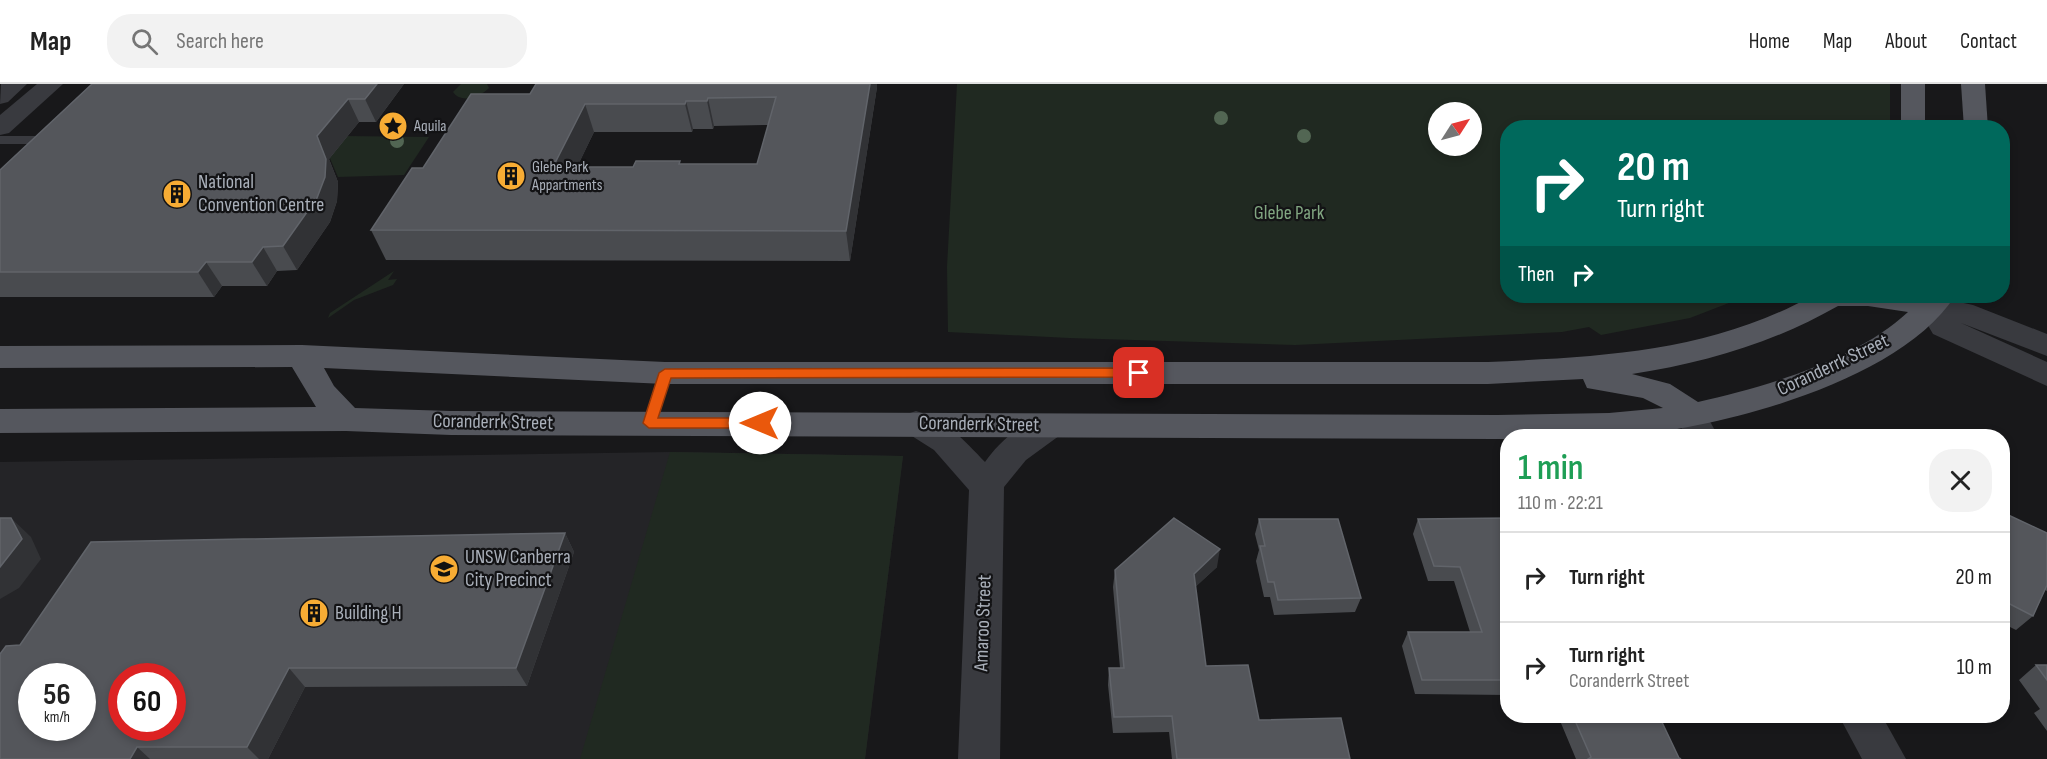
<!DOCTYPE html>
<html lang="en">
<head>
<meta charset="utf-8">
<style>
  :root { --surface:#fff; --page:#f2f2f2; --text:#222; --muted:#767676; --line:#e0e0e0 }
  body { margin:0; font-family:"Sofia Sans Condensed",sans-serif; background:var(--page); color:var(--text); height:100vh; display:flex; flex-direction:column; font-size:22px; white-space:nowrap }
  * { box-sizing:border-box; margin:0 }
  p { font-size:20px; color:var(--muted) }
  .icon { flex:none; width:33px; height:33px; fill:none; stroke:currentColor; stroke-width:2; stroke-linecap:round; stroke-linejoin:round }
  .map { position:relative; flex:1; overflow:hidden }
  .drawer { position:absolute; left:1500px; top:345px; width:510px; height:294px; display:flex; flex-direction:column; background:var(--surface); border-radius:24px; box-shadow:0 3px 9px #0003 }
  .drawer>* { flex:none }
  .banner { position:absolute; left:1500px; top:36px; width:510px; height:183px; border-radius:24px; box-shadow:0 3px 9px #0003; background:#00695c; color:#fff; overflow:hidden }
  .needle { width:39px; rotate:54deg }
  .buttons { position:absolute; left:1428px; top:18px; display:grid; gap:12px }
  .buttons a { display:grid; place-items:center; width:54px; height:54px; border-radius:50%; background:var(--surface); box-shadow:0 3px 9px #0003; font-size:30px }
  .speed { position:absolute; left:18px; top:579px; display:flex; gap:12px; font-size:30px; font-weight:700; text-align:center }
  .speed>* { display:grid; place-content:center; width:78px; height:78px; border-radius:50%; background:var(--surface); box-shadow:0 3px 9px #0003; line-height:1 }
  .speed small { font-size:15px; font-weight:400 }
  .speed .limit { border:9px solid #d22; background:#fff; color:#111 }
  .pin { position:absolute; display:grid; place-items:center; width:51px; height:51px; color:#fff; margin:-26px; border-radius:12px; box-shadow:0 3px 9px #0006 }
  .me { position:absolute; width:66px; margin:-33px; rotate:270deg; stroke-linejoin:round; filter:drop-shadow(0 0 4px #0008) }
  .turn { display:flex; align-items:center; gap:21px; height:126px; padding:0 18px; font-size:27px }
  .turn .icon { width:78px; height:78px; stroke-width:2.5 }
  .turn b { display:block; font-size:42px; line-height:51px }
  .then { display:flex; align-items:center; height:57px; padding:0 18px; background:#0003; gap:12px; font-size:22px }
  .round { display:grid; place-items:center; flex:none; width:63px; height:63px; border-radius:24px; background:var(--page) }
  .summary { display:flex; align-items:center; justify-content:space-between; height:102px; padding:0 18px }
  h1 { font-size:36px; font-weight:600; line-height:45px; color:#1e9e55 }
  ul { padding:0; list-style:none }
  li { display:flex; align-items:center; gap:18px; height:90px; padding:0 18px; border-top:2px solid var(--line) }
  li div { flex:1 }
  li b { display:block; font-size:22px }
  li em { font-style:normal }
  header { display:flex; align-items:center; gap:36px; box-sizing:border-box; height:84px; padding:0 30px; background:var(--surface); border-bottom:2px solid var(--line) }
  header strong { font-size:28px }
  nav { display:flex; gap:33px; margin-inline-start:auto; font-size:21px }
  .search { width:420px; height:54px; background:var(--page); display:flex; align-items:center; gap:15px; box-sizing:border-box; padding:0 21px; border-radius:24px; color:var(--muted); font-size:22px }
  .map>svg:first-child { display:block }
</style>
</head>
<body>
<header>
<strong>Map</strong>
<div class="search"><svg class="icon" aria-label="search" viewBox="0 0 24 24"><circle cx="10" cy="10" r="6"/><path d="M15 15l6 6"/></svg>Search here</div>
<nav><a>Home</a><a>Map</a><a>About</a><a>Contact</a></nav>
</header>
<div class="map">
<svg width="2047" height="675" viewBox="0 0 2047 675">
  <rect width="100%" height="100%" fill="#18181a"/>
  <path fill="#242427" fill-rule="evenodd" d="M670 368 903 372 865 675H0V378ZM32 592H82V644H32ZM122 592H172V644H122Z"/>
  <g fill="#202921" fill-rule="evenodd">
    <path d="M461 0H487L489 4C480 13 461 20 453 8Z"/>
    <path d="M957 0H1890V43L1508 44V212H1747L1690 234 1601 251 1589 243 1562 248 1295 261 1069 254 948 248 947 183ZM1472 28V62H1438V28Z"/>
    <polygon points="345,52 429,53 404,91 338,93 329,72"/>
    <polygon points="394,187 388,196 397,195 393,201 354,216 328,234 330,229"/>
    <polygon points="670,368 903,372 865,675 580,675"/>
  </g>
  <g fill="none" stroke-linecap="round" stroke-linejoin="round">
    <polygon fill="#393a3f" fill-rule="evenodd" points="56,46 61,47 61,53 41,60 0,60 0,52 39,52"/>
    <g fill="#393a3f" fill-rule="evenodd">
      <polygon points="1931,212 1973,221 2047,250 2047,272 1961,239 2047,278 2047,302 1933,250 1916,221 1920,214"/>
      <polygon points="1689,317 1701,321 1718,352 1686,352 1673,329 1677,321"/>
      <path d="M916 327C946 336 964 356 985 378 1000 356 1035 324 1063 333L1068 341 1063 349 1026 376 1004 403 1000 675H958L969 406 934 366 904 347 899 339 904 331Z"/>
      <polygon points="1839,632 1882,632 1906,675 1862,675"/>
    </g>
    <g fill="#393a3f" fill-rule="evenodd">
      <polygon points="27,0 8,18 0,20 1,0"/>
      <polygon points="37,0 63,0 9,49 0,51 0,31"/>
    </g>
    <g fill="#55575e" fill-rule="evenodd">
      <rect x="1901" y="0" width="24" height="44"/>
      <polygon points="1961,0 1985,0 1988,44 1964,44"/>
      <path d="M1812 212H1955C1899 298 1723 343 1626 352 1587 355 1547 352 1508 352V355H1497L451 351 346 347 0 349V325L316 323 292 283 0 284V262L302 261 665 278H1488C1602 273 1710 268 1812 212ZM1838 222H1868L1908 228C1857 276 1765 303 1698 318L1670 300 1632 290C1705 279 1773 259 1838 222ZM324 284 665 300H1488L1583 295 1587 304 1643 314 1663 324 1609 329 1497 331 451 327 355 324 334 302Z"/>
    </g>
  </g>
  <g fill="#526653">
    <circle cx="1221" cy="34" r="7"/>
    <circle cx="1304" cy="52" r="7"/>
    <circle cx="397" cy="57" r="7"/>
  </g>
  <g fill="#494b4f" fill-rule="evenodd">
    <polygon points="404,0 376,38 359,38 329,75 338,98 337,117 330,138 297,186 277,187 267,202 222,202 214,213 0,213 0,86"/>
    <path d="M877 3 850 177 386 176 371 146 423 84 530 10ZM768 41 757 80H681L633 83H577L594 48H692L693 45H713L714 42Z"/>
    <polygon points="2004,429 2047,449 2047,507 2045,506 2033,532 2016,546 2002,539 2002,430"/>
    <polygon points="1508,434 1508,611 1415,610 1402,562 1408,548 1470,548 1454,497 1428,497 1413,450 1418,435"/>
    <polygon points="1259,435 1361,514 1355,528 1274,531 1270,513 1264,513 1256,477 1259,466 1255,450"/>
    <polygon points="565,449 574,468 527,602 305,603 268,675 0,675 20,561"/>
    <polygon points="1217,483 1195,503 1206,582 1259,636 1350,675 1172,675 1169,648 1113,649 1108,601 1109,584 1120,584 1113,503 1115,486"/>
    <polygon points="2036,581 2047,581 2047,647 2034,629 2040,625 2019,596"/>
    <polygon points="1558,632 1659,632 1679,674 1681,675 1576,675"/>
  </g>
  <g fill="#313235">
    <polygon points="377,0 404,0 376,38 365,15"/>
    <polygon points="870,0 877,0 877,3 850,177 846,147"/>
    <polygon points="708,14 714,42 713,45 707,17"/>
    <polygon points="348,15 359,38 329,75 338,98 337,117 330,138 297,186 283,162 317,52"/>
    <polygon points="686,17 693,45 692,48 685,20"/>
    <polygon points="585,20 594,48 563,112 553,83"/>
    <polygon points="263,163 277,187 267,202 252,178"/>
    <polygon points="206,178 222,202 214,213 198,188"/>
    <polygon points="11,434 31,453 41,475 19,504 0,515 0,483"/>
    <polygon points="565,449 574,468 527,602 516,584"/>
    <polygon points="1220,465 1217,483 1190,508 1194,490"/>
    <polygon points="289,584 305,603 268,675 259,675 247,663"/>
    <polygon points="137,663 150,675 130,675"/>
  </g>
  <g fill="#54565b" stroke="#61646a" stroke-width="1.5" fill-rule="evenodd">
    <polygon points="92,0 377,0 365,15 348,15 317,52 326,75 325,93 317,114 283,162 263,163 252,178 206,178 198,188 0,188 0,86"/>
    <path d="M536 0H870L846 147 371 146 412 84H423L471 10H530ZM776 13 757 80H679L680 77H636L633 83H553L585 20H685L686 17H707L708 14Z"/>
    <polygon points="2004,429 2047,449 2047,501 2033,532 2002,516 2002,432"/>
    <polygon points="0,434 11,434 22,455 0,483"/>
    <polygon points="1174,434 1220,465 1194,490 1206,582 1248,581 1259,636 1341,634 1350,675 1177,675 1172,632 1114,633 1109,584 1124,584 1115,486"/>
    <polygon points="1508,434 1508,596 1422,596 1408,548 1482,548 1460,483 1434,482 1418,435"/>
    <polygon points="1259,435 1338,435 1361,514 1278,516 1274,498 1268,498 1260,462 1265,462"/>
    <path d="M565 449 516 584H289L247 663H137L130 675H0V570L6 562 20 561 91 458ZM32 592H82V644H32ZM122 592H172V644H122Z"/>
    <polygon points="2036,581 2047,581 2047,596"/>
    <polygon points="1573,632 1659,632 1679,674 1681,675 1588,675 1591,673"/>
  </g>
  <polygon fill="#ea580c" stroke="#983908" stroke-width="1.5" points="1139,284 1146,289 1139,293 671,294 658,334 760,334 767,339 760,344 649,344 643,339 659,289 665,285"/>
  <defs>
    <g id="sight-disc" transform="scale(1.5)"><circle r="9.5" fill="#f7ac34" stroke="#131315"/><path d="M0-6L1.8-2.2L6-1.7L2.9 1.2L3.7 5.4L0 3.3L-3.7 5.4L-2.9 1.2L-6-1.7L-1.8-2.2Z" fill="#111"/></g>
    <g id="building-disc" transform="scale(1.5)"><circle r="9.5" fill="#f7ac34" stroke="#131315"/><path d="M-4-6H4V6H1V3H-1V6H-4ZM-2.5-4.3h1.7v1.8h-1.7ZM.8-4.3h1.7v1.8H.8ZM-2.5-1h1.7V.8h-1.7ZM.8-1h1.7V.8H.8Z" fill="#111"/></g>
    <g id="university-disc" transform="scale(1.5)"><circle r="9.5" fill="#f7ac34" stroke="#131315"/><path d="M0-5L7-2L0 1L-7-2ZM-4 1L0 2.5L4 1V4Q0 6-4 4Z" fill="#111"/></g>
  </defs>
  <g fill-rule="evenodd">
    <use href="#sight-disc" x="393" y="42"/>
    <use href="#building-disc" x="511" y="92"/>
    <use href="#building-disc" x="177" y="110"/>
    <use href="#university-disc" x="444" y="485"/>
    <use href="#building-disc" x="314" y="529"/>
  </g>
  <g text-anchor="middle" dominant-baseline="central" stroke-width="4.5" stroke-linejoin="round" paint-order="stroke">
    <g font-size="16" fill="#aab0ba" stroke="#131315" text-anchor="start">
      <text x="414" y="42">Aquila</text>
      <text x="532" y="83">Glebe Park<tspan x="532" dy="18">Appartments</tspan></text>
    </g>
    <g font-size="20" fill="#aab0ba" stroke="#131315" text-anchor="start">
      <text x="198" y="98">National<tspan x="198" dy="23">Convention Centre</tspan></text>
      <text x="465" y="473">UNSW Canberra<tspan x="465" dy="23">City Precinct</tspan></text>
      <text x="335" y="529">Building H</text>
    </g>
    <g font-size="20" fill="#81a681" stroke="#131315">
      <text x="1289" y="129">Glebe Park</text>
    </g>
    <g font-size="20" fill="#aab0ba" stroke="#131315">
      <text transform="translate(1833 281) rotate(-25)">Coranderrk Street</text>
      <text transform="translate(493 338) rotate(1)">Coranderrk Street</text>
      <text transform="translate(979 340) rotate(1)">Coranderrk Street</text>
      <text transform="translate(983 539) rotate(-88)">Amaroo Street</text>
    </g>
  </g>
</svg>
<div class="buttons">
<a><svg class="needle" viewBox="-14 -14 28 28"><path d="M0-13l5 13h-10z" fill="#e53935"/><path d="M0 13l5-13h-10z" fill="#767676"/></svg></a>
</div>
<div class="speed"><div>56<small>km/h</small></div><div class="limit">60</div></div>
<div class="pin" style="left:1139px;top:289px;background:#d93025"><svg class="icon" aria-label="arrive" viewBox="0 0 24 24"><path d="M6 21V4h12l-3 4 3 4H6"/></svg></div>
<svg class="me" style="left:760px;top:339px" viewBox="-20 -20 40 40"><circle r="19" fill="#fff"/><path d="M0-13L10 11 0 6-10 11z" fill="#ea580c"/></svg>
<div class="banner">
<div class="turn"><svg class="icon" aria-label="right" viewBox="0 0 24 24"><path d="M7 20v-9h11M14 6l5 5-5 5"/></svg><div><b>20 m</b>Turn right</div></div>
<div class="then">Then<svg class="icon" aria-label="right" viewBox="0 0 24 24"><path d="M7 20v-9h11M14 6l5 5-5 5"/></svg></div>
</div>
<section class="drawer">
<div class="summary"><div><h1>1 min</h1><p>110 m · 22:21</p></div><a class="round"><svg class="icon" aria-label="close" viewBox="0 0 24 24"><path d="M6 6l12 12M18 6L6 18"/></svg></a></div>
<ul>
<li><svg class="icon" aria-label="right" viewBox="0 0 24 24"><path d="M7 20v-9h11M14 6l5 5-5 5"/></svg><div><b>Turn right</b></div><em>20 m</em></li>
<li><svg class="icon" aria-label="right" viewBox="0 0 24 24"><path d="M7 20v-9h11M14 6l5 5-5 5"/></svg><div><b>Turn right</b><p>Coranderrk Street</p></div><em>10 m</em></li>
</ul>
</section>
</div>
</body>
</html>
